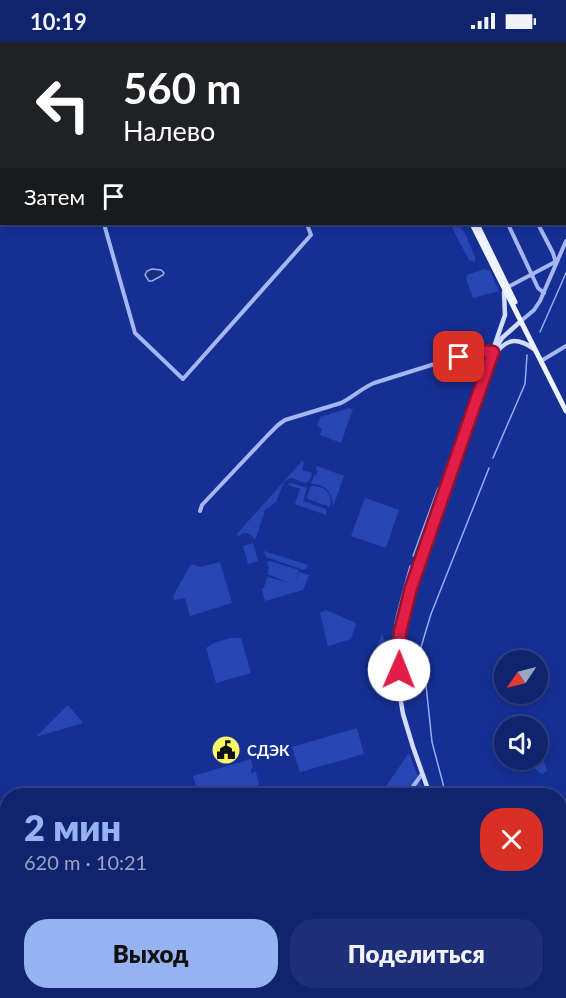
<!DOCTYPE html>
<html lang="ru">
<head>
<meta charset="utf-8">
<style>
  :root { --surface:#10236f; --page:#1e2f77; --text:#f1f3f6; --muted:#9ca4c3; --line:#304082; --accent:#95b2f1 }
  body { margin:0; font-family:Lato,sans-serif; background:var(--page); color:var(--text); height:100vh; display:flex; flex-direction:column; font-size:22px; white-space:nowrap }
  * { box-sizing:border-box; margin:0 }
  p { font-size:20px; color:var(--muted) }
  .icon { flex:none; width:33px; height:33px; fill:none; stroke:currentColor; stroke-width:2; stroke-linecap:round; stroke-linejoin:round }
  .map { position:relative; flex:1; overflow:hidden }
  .sheet { position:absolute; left:0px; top:746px; width:567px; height:212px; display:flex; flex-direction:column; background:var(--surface); border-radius:24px 24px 0 0; box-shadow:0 3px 9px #0003,0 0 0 2px var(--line) }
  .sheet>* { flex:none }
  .banner { position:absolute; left:0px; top:0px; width:567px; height:183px; box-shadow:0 3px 9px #0003,0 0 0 2px var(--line); background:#202124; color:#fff; overflow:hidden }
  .needle { width:39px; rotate:235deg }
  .tools { position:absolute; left:494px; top:608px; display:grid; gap:12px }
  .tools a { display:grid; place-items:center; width:54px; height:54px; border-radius:50%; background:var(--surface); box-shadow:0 3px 9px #0003,0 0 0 2px var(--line); font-size:30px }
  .pin { position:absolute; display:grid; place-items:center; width:51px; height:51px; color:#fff; margin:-26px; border-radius:12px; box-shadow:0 3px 9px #0006 }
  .me { position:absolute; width:66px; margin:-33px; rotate:1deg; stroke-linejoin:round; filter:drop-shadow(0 0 4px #0008) }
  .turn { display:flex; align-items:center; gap:21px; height:126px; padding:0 24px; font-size:27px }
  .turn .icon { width:78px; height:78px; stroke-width:2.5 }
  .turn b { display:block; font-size:42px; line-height:51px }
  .then { display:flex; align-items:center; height:57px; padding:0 24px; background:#0003; gap:12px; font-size:22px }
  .round { display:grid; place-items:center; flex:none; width:63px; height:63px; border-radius:24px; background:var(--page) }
  .headline { display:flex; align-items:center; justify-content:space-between; height:102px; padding:0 24px }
  h1 { font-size:36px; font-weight:800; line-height:45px; color:var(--accent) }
  .primary-button { display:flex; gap:12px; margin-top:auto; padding:12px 24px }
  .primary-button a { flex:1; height:69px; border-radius:24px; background:var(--accent); color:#111; font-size:24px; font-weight:800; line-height:69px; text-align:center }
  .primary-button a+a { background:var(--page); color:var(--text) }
  .status { display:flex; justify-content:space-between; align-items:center; height:42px; padding:0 30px; background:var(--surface); direction:ltr }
  .status svg { height:16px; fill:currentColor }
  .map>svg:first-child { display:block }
</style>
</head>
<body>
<div class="status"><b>10:19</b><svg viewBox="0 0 49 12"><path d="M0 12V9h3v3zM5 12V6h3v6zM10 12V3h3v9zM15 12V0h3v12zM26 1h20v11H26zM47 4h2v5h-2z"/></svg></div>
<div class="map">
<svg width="566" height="956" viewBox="0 0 566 956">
  <rect width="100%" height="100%" fill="#152f94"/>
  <g fill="#2846b3">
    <polygon points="450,182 457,182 465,191 476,217 474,220 469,218"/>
    <polygon points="484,227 490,229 499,249 473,256 466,237 467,233"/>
    <polygon points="349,366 353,367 341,401 320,393 322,387 317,384 320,375"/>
    <path d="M302 419 304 420 302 428 312 431 309 439 305 441 292 436 288 437 284 440 276 460 265 468 256 496 254 497C251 490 243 489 238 495V493H236Z"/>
    <path d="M317 424 344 434 333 465C333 450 325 442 311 442L314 433 316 434 318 429 316 428Z"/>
    <polygon points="291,441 307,446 303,459 326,467 327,470 326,473 295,462 300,447 288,443"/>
    <path d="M313 444C326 444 333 453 330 465L325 463 326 460 324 463 315 460 316 456 314 459 308 457 307 455 310 445Z"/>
    <polygon points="365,456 399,468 386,506 351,494"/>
    <polygon points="253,501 258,519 248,522 243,504"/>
    <polygon points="264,509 308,523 307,526 304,528 266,515"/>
    <polygon points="270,519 299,528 294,543 299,530 309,533 303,548 265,559 262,548 262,546 264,546 264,545 267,536 268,535 290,541 267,532 269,526 267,520"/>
    <polygon points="220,520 232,561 190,574 185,556 174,558 173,554 191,522 201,525"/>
    <polygon points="326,568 356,581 351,597 328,604 320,571"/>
    <polygon points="382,591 391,618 373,616"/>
    <polygon points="230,596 241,596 251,631 216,641 206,606 214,601"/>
    <polygon points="68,663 83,681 36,695"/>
    <polygon points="357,686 364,712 300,730 292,705"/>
    <polygon points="409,711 425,753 380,753"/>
    <path d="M540 716 544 720 547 728 543 732C536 730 534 725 531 718Z"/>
    <polygon points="251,717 253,726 251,727 251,731 256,730 259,743 223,753 199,753 193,734"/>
    <polygon points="4,882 7,884 8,950 65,950 66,956 0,956 0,883"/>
    <polygon points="237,950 409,950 405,956 232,956"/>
  </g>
  <polygon fill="#1a2e7c" stroke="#97adf4" stroke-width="1.5" points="152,227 161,228 164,231 163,233 152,239 149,239 145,233 147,229"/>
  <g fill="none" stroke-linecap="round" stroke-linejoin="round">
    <g stroke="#97adf4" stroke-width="1.5">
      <polyline points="540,290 566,231"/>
      <polyline points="493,416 525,342 527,313"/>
      <polyline points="413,514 438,446"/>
      <polyline points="395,582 397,572 410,524"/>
      <polyline points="425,632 421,605 431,572 489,426"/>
      <polyline points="426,643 432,700 446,753"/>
      <polyline points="434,956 437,950"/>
    </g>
    <g stroke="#a5b6f2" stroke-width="4">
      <polyline points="424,0 425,2"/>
      <polyline points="438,0 439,2"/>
      <polyline points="104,182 135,291 183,337 311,193 307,182"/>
      <polyline points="508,182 538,246 544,251"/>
      <polyline points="538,182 553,211 556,221"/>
      <polyline points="508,245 555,220"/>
      <polyline points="521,279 534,268 540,259 566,199"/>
      <polyline points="541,319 566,304"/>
      <path d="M200 469 202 463 267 394 278 383 285 378 341 361C353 355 362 346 374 341L476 309 493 311"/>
      <polyline points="407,753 422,732"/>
      <polyline points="66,950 67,956"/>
      <polyline points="405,950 410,956"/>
      <polyline points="228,956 233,950"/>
      <polyline points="263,956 267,950"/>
      <polyline points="310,956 315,950"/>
      <polyline points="360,956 364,950"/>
    </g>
    <g stroke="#d3dcfc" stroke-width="4.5">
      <polyline points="495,302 505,273 504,250"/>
      <path d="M494 314C506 296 517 295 534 307"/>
      <polyline points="430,753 413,705 403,672 400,654 399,617 400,590 403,572 419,521 493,311 502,296 521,279"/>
      <polyline points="412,956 416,950"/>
      <polyline points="498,956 509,954 525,956"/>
    </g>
    <g stroke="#eff2ff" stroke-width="5">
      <polyline points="384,0 384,2"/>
      <polyline points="389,0 389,2"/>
      <polyline points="472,182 566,369"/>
      <polyline points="477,182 515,260"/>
    </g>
  </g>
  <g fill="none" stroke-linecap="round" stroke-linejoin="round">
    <g stroke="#92132f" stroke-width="15">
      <polyline id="route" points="399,628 400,590 411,546 493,310 476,309 459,315"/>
    </g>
    <use href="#route" stroke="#e11d48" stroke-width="10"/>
  </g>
  <defs>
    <g id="civic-disc" transform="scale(1.5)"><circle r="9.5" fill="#fff665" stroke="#152f94"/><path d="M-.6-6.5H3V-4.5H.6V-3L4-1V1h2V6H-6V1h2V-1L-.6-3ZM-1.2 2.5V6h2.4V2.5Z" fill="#111"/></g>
  </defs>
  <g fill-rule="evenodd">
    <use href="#civic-disc" x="226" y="708"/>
  </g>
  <g text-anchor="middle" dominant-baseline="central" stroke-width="4.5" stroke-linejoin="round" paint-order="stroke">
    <g font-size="15" font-weight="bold" fill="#fff" stroke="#152f94" text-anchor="start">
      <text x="247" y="708">СДЭК</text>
    </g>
  </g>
</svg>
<div class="tools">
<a><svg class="needle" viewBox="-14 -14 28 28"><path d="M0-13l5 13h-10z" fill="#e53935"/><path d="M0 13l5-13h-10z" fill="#9ca4c3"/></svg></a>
<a><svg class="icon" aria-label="sound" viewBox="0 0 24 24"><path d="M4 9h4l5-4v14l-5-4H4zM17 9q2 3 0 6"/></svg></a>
</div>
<div class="pin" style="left:459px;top:315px;background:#d93025"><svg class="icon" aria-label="arrive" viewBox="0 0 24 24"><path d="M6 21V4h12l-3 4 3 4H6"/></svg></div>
<svg class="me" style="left:399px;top:628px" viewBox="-20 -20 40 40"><circle r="19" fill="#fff"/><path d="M0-13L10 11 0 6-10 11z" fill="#e11d48"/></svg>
<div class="banner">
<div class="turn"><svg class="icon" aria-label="left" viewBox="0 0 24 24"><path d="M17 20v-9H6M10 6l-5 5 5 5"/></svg><div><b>560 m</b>Налево</div></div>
<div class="then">Затем<svg class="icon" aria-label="arrive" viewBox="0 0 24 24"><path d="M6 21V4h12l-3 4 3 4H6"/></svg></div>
</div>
<section class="sheet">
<div class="headline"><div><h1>2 мин</h1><p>620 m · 10:21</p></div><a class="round" style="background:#d93025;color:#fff"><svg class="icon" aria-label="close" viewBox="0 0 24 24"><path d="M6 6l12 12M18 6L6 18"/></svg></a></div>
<div class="primary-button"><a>Выход</a><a>Поделиться</a></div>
</section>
</div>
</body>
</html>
